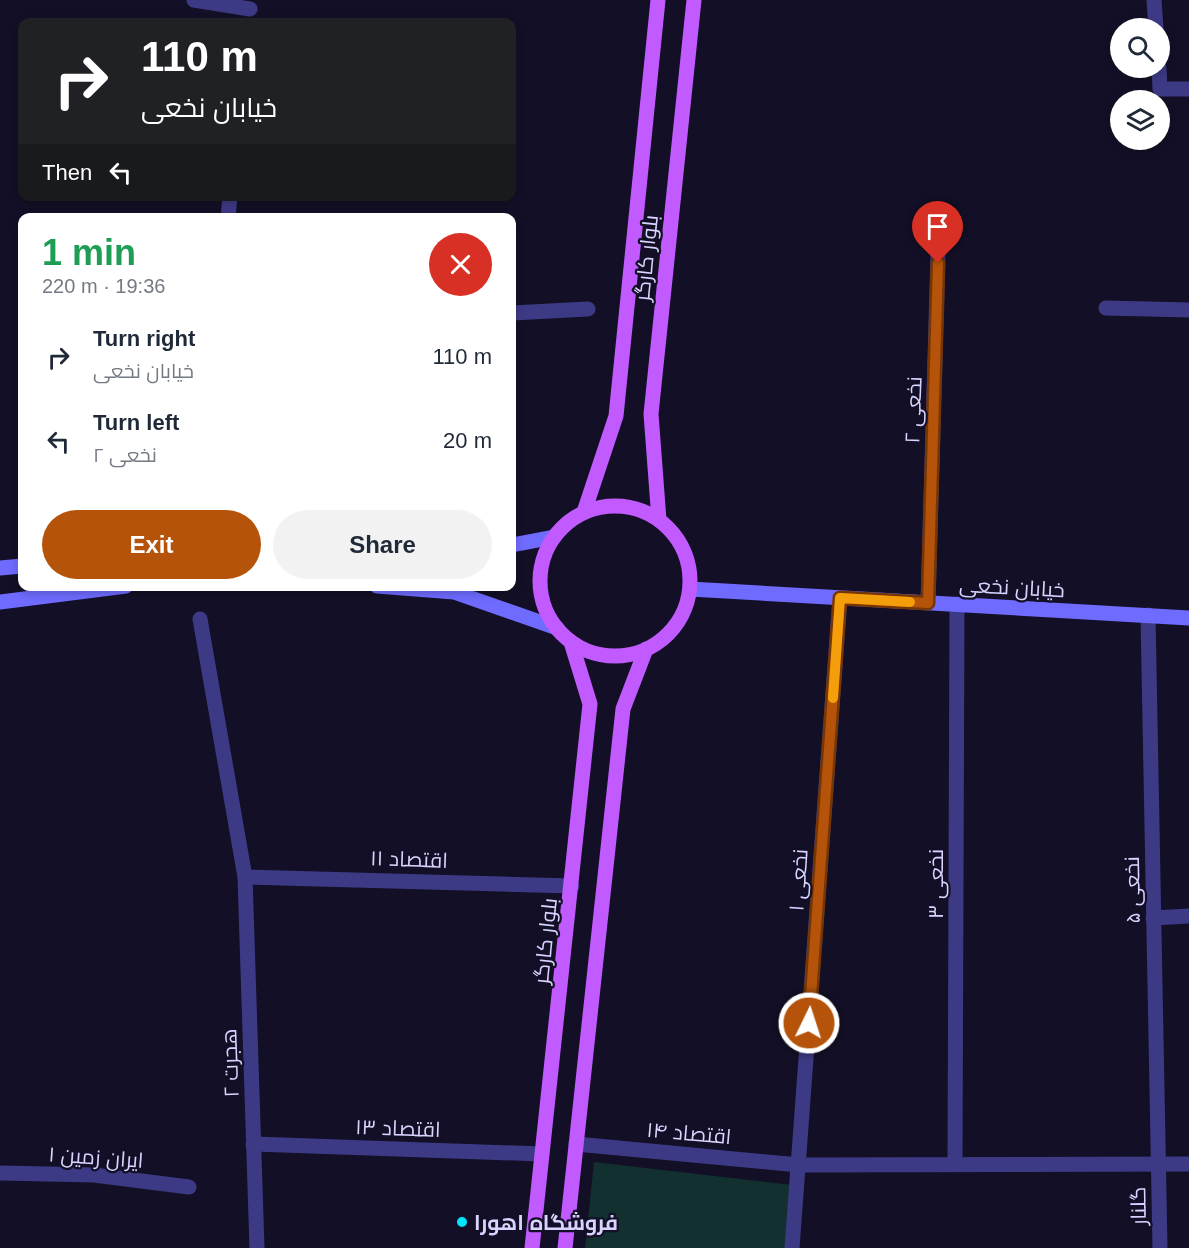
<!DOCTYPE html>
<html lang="en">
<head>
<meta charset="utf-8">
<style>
  :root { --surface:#fff; --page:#f2f2f3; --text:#1f2937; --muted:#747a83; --accent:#b45309 }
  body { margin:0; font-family:Helvetica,Cairo,sans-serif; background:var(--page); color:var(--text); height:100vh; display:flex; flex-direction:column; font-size:22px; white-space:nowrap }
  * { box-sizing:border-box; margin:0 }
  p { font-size:20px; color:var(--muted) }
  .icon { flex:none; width:33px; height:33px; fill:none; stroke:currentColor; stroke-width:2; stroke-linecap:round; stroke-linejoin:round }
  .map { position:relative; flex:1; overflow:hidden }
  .side { position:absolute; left:18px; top:213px; width:498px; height:378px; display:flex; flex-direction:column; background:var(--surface); border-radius:12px; box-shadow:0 3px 9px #0003 }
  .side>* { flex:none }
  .top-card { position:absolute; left:18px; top:18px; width:498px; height:183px; border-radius:12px; box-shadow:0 3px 9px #0003; background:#202124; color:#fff; overflow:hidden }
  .fabs { position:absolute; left:1110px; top:18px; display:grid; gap:12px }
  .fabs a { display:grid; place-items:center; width:60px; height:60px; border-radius:50%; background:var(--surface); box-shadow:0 3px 9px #0003; font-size:30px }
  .pin { position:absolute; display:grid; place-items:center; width:51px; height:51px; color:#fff; margin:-62px -26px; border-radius:50% 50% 50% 0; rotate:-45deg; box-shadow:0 0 6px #0007 }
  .pin .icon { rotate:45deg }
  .me { position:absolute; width:66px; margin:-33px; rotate:4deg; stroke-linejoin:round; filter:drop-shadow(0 0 4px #0008) }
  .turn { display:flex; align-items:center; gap:21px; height:126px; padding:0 24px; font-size:27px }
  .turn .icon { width:78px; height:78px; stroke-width:2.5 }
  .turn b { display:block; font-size:42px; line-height:51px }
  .then { display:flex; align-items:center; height:57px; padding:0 24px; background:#0003; gap:12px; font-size:22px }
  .round { display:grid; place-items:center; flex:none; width:63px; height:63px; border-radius:32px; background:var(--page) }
  .summary { display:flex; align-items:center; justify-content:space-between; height:102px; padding:0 24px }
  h1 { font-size:36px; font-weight:700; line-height:45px; color:#1e9e55 }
  .primary-button { display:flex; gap:12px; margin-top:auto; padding:12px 24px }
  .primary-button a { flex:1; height:69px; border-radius:36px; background:var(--accent); color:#fff; font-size:24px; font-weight:700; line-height:69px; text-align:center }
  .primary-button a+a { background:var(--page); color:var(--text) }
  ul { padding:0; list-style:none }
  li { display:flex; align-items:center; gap:18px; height:84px; padding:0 24px }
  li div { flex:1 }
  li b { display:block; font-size:22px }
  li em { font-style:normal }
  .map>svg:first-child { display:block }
</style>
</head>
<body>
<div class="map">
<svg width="1189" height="1248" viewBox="0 0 1189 1248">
  <rect width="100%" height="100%" fill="#130f26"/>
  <polygon fill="#12302f" points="594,1162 793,1185 789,1248 585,1248"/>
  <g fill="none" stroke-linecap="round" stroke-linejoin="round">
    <g stroke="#3d3a85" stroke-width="15">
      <polyline points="194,0 250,9"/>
      <polyline points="1154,0 1156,28"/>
      <polyline points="1159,68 1160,89 1189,89"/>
      <polyline points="228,218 230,196"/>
      <polyline points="1106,308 1189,310"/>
      <polyline points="512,313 588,309"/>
      <polyline points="928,603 939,218"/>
      <polyline points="1148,615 1160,1248"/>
      <polyline points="200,619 245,877 257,1248"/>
      <polyline points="245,877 572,886"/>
      <polyline points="1153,918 1189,916"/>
      <polyline points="253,1144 542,1154"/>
      <polyline points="576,1144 799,1165 1189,1164"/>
      <polyline points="955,1164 957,604"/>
      <polyline points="0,1173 94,1175 189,1187"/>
      <polyline points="792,1248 840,598"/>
    </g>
    <g stroke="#6f6bff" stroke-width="15">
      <polyline points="512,545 554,537"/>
      <polyline points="0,568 22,566"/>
      <polyline points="377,586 454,592 557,628"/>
      <polyline points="690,589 1189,618"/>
      <polyline points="0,602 126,586"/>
    </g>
    <g stroke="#c25bff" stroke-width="15">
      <circle cx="615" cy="581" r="75"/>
      <polyline points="584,512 616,416 658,0"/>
      <polyline points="659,520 651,414 694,0"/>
      <polyline points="532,1248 590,704 571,642"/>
      <polyline points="565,1248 623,709 646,649"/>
    </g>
  </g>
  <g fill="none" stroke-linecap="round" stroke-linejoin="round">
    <g stroke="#753606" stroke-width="15">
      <polyline id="route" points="809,1023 840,598 928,603 938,263"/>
    </g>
    <use href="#route" stroke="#b45309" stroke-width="10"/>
    <polyline stroke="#f59e0b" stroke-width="10" points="833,698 840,598 910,602"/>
  </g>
  <circle fill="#00e5ff" stroke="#130f26" stroke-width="2" cx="462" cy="1222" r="6"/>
  <g text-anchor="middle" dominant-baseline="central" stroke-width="4.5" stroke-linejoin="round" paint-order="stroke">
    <g font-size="21" fill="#d9d4ff" stroke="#130f26">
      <text transform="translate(646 258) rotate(-84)">بلوار کارگر</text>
      <text transform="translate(913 410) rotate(-88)">۲ نخعی</text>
      <text transform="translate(1012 587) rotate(3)">خیابان نخعی</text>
      <text transform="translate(409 859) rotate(2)">اقتصاد ۱۱</text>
      <text transform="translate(798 880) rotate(-86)">نخعی ۱</text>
      <text transform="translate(935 884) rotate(-90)">نخعی ۳</text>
      <text transform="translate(1132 890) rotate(-91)">نخعی ۵</text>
      <text transform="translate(545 941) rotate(-84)">بلوار کارگر</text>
      <text transform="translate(230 1063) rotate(-92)">هجرت ۲</text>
      <text transform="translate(398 1128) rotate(2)">اقتصاد ۱۳</text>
      <text transform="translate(689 1133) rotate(5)">اقتصاد ۱۴</text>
      <text transform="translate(96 1157) rotate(4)">ایران زمین ۱</text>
      <text transform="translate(1138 1206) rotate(-91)">گلنار</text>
    </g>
    <g font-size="21" font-weight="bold" fill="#d9d4ff" stroke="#130f26" text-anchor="start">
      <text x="474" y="1222">فروشگاه اهورا</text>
    </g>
  </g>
</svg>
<div class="fabs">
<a><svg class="icon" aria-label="search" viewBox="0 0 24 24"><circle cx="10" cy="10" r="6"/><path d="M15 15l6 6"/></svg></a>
<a><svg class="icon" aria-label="layers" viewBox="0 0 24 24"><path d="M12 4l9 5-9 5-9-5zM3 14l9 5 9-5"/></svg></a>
</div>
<div class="pin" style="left:938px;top:263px;background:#d93025"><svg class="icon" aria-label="arrive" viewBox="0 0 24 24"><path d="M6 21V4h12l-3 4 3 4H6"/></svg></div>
<svg class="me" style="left:809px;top:1023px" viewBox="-20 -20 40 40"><circle r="17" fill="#b45309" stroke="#fff" stroke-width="3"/><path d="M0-11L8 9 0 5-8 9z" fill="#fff"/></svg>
<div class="top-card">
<div class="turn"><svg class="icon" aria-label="right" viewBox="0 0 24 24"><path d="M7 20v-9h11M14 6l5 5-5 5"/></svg><div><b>110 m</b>خیابان نخعی</div></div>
<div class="then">Then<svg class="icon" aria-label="left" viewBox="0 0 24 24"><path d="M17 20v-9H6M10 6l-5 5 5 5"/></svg></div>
</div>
<section class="side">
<div class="summary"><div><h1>1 min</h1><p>220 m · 19:36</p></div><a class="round" style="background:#d93025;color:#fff"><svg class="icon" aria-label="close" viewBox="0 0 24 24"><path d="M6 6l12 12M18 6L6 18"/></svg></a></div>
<ul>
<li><svg class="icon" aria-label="right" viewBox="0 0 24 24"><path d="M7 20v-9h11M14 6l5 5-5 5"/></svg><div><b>Turn right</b><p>خیابان نخعی</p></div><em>110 m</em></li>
<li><svg class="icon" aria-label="left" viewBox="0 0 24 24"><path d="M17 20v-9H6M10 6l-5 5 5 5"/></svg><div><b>Turn left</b><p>۲ نخعی</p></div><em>20 m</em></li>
</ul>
<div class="primary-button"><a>Exit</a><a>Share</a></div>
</section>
</div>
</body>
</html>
